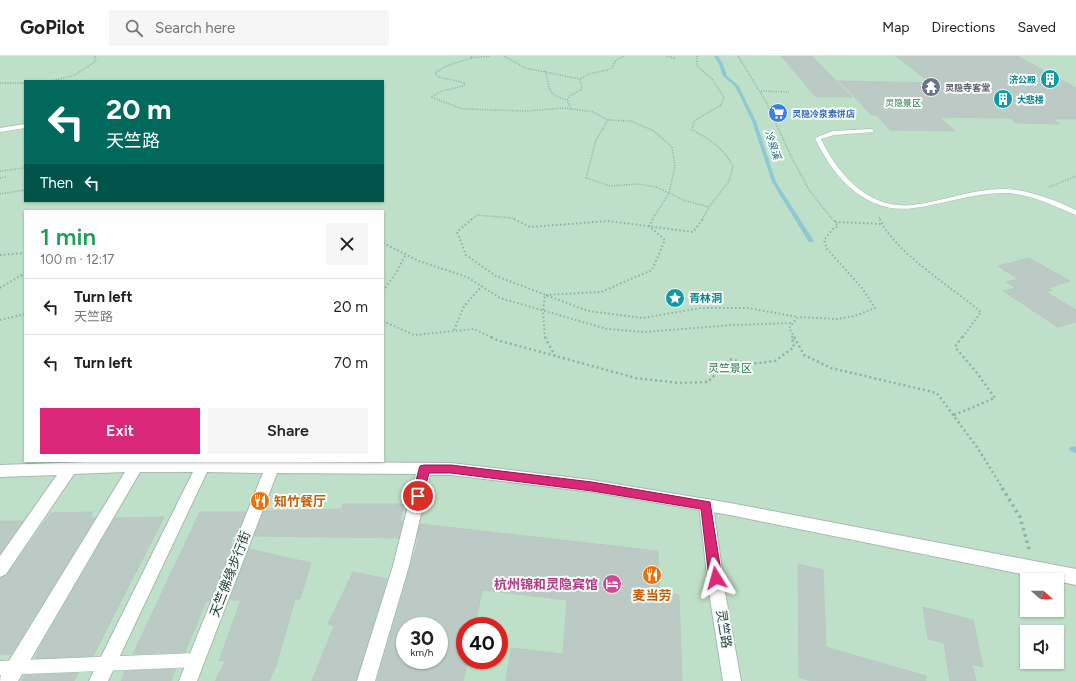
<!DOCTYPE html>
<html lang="en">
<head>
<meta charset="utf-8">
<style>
  :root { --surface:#fff; --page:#f6f6f6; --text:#222; --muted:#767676; --line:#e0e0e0; --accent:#db2777 }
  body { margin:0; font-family:Figtree,"Noto Sans SC",sans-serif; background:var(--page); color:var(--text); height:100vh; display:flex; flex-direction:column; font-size:15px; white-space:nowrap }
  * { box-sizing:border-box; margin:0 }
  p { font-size:13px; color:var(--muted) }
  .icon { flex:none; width:22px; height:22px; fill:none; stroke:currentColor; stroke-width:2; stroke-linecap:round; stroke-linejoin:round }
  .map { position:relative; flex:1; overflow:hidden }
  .details { position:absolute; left:24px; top:154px; width:360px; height:252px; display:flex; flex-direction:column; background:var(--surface); border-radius:0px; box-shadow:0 1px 3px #0004 }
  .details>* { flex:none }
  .hud { position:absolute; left:24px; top:24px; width:360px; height:122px; border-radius:0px; box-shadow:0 1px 3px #0004; background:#00695c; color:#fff; overflow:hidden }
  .needle { width:26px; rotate:110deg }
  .buttons { position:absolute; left:1020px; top:517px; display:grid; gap:8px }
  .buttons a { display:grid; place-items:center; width:44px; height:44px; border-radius:0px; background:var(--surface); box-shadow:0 1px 3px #0004; font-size:20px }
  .speed { position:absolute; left:396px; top:561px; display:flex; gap:8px; font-size:20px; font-weight:700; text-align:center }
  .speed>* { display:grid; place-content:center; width:52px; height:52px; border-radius:50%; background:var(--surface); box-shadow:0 1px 3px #0004; line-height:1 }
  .speed small { font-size:10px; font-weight:400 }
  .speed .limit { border:6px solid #d22; background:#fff; color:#111 }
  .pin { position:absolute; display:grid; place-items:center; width:34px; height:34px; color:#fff; margin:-17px; border:2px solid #fff; border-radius:50%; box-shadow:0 1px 4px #0007 }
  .me { position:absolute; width:44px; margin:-22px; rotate:352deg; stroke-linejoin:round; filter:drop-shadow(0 0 3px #0008) }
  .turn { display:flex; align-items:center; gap:14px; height:84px; padding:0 16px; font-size:18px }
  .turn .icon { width:52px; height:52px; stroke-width:2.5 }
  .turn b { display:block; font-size:28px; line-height:34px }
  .then { display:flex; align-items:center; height:38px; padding:0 16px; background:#0003; gap:8px; font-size:15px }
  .round { display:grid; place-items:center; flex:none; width:42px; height:42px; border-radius:0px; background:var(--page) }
  .head { display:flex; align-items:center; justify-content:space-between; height:68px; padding:0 16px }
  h1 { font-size:24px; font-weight:600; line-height:30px; color:#1e9e55 }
  .cta { display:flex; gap:8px; margin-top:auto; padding:8px 16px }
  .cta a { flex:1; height:46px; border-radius:0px; background:var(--accent); color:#fff; font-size:16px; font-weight:600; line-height:46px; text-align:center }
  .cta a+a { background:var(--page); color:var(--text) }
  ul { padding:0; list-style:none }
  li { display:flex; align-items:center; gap:12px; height:56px; padding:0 16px; border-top:1px solid var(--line) }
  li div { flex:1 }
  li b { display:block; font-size:15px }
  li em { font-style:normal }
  header { display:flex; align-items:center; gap:24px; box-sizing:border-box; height:56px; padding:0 20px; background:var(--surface); border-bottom:1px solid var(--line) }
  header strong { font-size:19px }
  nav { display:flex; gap:22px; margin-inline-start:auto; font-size:14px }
  .search { width:280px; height:36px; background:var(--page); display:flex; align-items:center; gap:10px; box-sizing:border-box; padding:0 14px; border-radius:0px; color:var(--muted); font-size:15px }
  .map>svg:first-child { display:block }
</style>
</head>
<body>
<header>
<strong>GoPilot</strong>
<div class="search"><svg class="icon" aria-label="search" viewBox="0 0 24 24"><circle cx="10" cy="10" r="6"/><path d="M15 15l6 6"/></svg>Search here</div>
<nav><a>Map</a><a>Directions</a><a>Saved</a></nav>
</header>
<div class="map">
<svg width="1076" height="625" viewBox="0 0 1076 625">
  <rect width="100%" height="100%" fill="#e6efeb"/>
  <path fill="#bfe0c8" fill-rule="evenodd" d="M0 0H1076V625H0ZM25 25H383V145H25ZM25 155H383V405H25ZM1027 524H1057V554H1027ZM405 570H439V604H405ZM465 570H499V604H465ZM1027 576H1057V606H1027Z"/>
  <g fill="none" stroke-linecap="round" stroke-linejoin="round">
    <g fill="#8ec9d4" fill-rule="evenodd">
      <polygon points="714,0 718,0 723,8 727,20 738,29 756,65 776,126 814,185 813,186 809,186 808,185 772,126 752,65 735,30 723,20 719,8"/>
      <polygon points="1073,390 1076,391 1076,397 1070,395 1069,393 1070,391"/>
    </g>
  </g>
  <g fill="#bbcac4" stroke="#b8c9c2" fill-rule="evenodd">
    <polygon points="781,0 812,0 852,41 816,41"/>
    <polygon points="896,0 1017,0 1076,32 1076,63 1052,63 1060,68 1017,67 1010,62 939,61 955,75 890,74 876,59 872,59 839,25 931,27"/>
    <polygon points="1029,202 1070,225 1048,232 1052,234 1046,236 1076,254 1076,266 1058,271 1003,235 1016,232 1006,226 1018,223 998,210"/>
    <polygon points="343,448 404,448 400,465 403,466 399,482 254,480 264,455 342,453"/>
    <polygon points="93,456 90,462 95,462 11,598 0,598 0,522 7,519 51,457"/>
    <polygon points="200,456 246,456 236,480 232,480 231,489 232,490 210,545 206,545 185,596 133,598"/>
    <polygon points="164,461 93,600 35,602 38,598 36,598 115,462"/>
    <polygon points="0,465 23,465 0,497"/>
    <path d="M420 468 658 495 659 537 679 539 682 625H506L511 592 563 598 567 544 482 534 475 570H465V604H468L463 625H377L419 482H417ZM405 570H439V604H405Z"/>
    <polygon points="249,493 311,507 300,543 295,543 276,610 269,625 215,625 226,604 219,605 241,544 230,544"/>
    <polygon points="798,508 823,514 826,591 926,620 926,625 811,625 799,621"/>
    <polygon points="353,516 387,523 356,625 312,625 334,570 328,568"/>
    <polygon points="923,551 973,564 983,611 972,608 976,625 950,625 944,587 928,583"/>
    <polygon points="176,613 171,625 121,625 125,615"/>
    <polygon points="78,617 74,625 22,625 25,619"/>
  </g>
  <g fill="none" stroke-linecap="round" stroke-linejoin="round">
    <g stroke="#a8b8b2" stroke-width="1">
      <g id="lane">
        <polygon points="25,68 25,72 0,76 0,72"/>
        <path d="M871 73 873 74V76L834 79 821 83C838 119 869 154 913 149 944 145 972 133 1003 133 1027 133 1055 144 1076 154V159C1070 157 1065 154 1059 152 1042 144 1022 137 1004 137 973 137 944 148 914 152 866 159 833 121 815 82L833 75Z"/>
        <polygon points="197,597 202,599 204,604 202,609 197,611 0,619 0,605"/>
      </g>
    </g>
    <g stroke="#a8b8b2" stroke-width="2">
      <polygon id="street" points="116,405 451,407 592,424 730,447 1076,513 1076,529 730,459 592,436 451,419 430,419 409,510 375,625 357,625 393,510 416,418 277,417 197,625 179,625 263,417 207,416 108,625 89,625 193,416 140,416 18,625 0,625 1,618 125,416 74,418 6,518 0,521 0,500 57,419 0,421 0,409"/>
    </g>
    <g stroke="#a4bbb3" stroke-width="2">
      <polygon id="secondary" points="706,443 711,444 713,449 725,536 741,625 723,625 709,536 699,449 701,444"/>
    </g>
    <g stroke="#86b3a5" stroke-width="1.5" stroke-dasharray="1 1.5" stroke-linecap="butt">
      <polyline points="472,0 471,2 446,10 435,17 439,21 465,27 463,30 442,35 431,41 463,53 527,55 565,52 593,56 608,64 596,84 586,122 611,130 638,128 656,131 686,145 709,151 702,164"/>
      <polyline points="504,0 525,12 580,23"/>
      <polyline points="666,0 674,2 675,0"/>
      <path d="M697 0V10L711 22 724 41 721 49 694 65 692 74C710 83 723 92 733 110L729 125 709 151"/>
      <polyline points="738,0 765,44 791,100 809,134 833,164"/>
      <polyline points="471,2 490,0"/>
      <path d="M545 15C551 32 545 38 567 44"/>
      <polyline points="39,25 47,25"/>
      <polyline points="51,25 75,19 96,5 94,1 96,0"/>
      <polyline points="0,27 25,27"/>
      <polyline points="761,35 789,36"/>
      <polyline points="571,53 567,44 570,40 582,33 580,23 589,18 608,14 612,12 616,4 625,0"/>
      <polyline points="608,64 631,65 654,75 672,91 675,110 669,137 652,164"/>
      <polyline points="0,115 25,112"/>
      <polyline points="0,122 6,121"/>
      <polyline points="1049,131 1076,120"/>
      <polyline points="0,138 25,134"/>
      <polyline points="879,161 880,164"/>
      <polyline points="471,164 477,159 512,162 516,164"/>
    </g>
    <g stroke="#86b3a5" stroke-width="2" stroke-dasharray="1.5 2.5" stroke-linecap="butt">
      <polyline points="472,163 457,176 466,199 496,220 588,255 643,262 701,252 748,252 798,261"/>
      <polyline points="514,163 530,171 608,165 693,176 703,163"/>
      <path d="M880 163C892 194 954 233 981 256L962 282"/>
      <polyline points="835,166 882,168"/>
      <polyline points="383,187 419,205 467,221 500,242 607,273 645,276 733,269 792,267"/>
      <polyline points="0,199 25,197"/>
      <polyline points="0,232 25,217"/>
      <polyline points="383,235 396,217 406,198"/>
      <polyline points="0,264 25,258"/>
      <polyline points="383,265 414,279 474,273 493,282"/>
      <polyline points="454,274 464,250 482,230"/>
      <polyline points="792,280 792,282"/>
      <polyline points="545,282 543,256 545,239 601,236 652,214 665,184 649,170 653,163"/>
      <polyline points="795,282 789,272 798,261 837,263 855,260 875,252 862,232 827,193 824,184 833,173 838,170 833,163"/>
    </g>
    <g stroke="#86b3a5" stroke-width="2.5" stroke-dasharray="2 3" stroke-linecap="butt">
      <polyline points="491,281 497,284 636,322 679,327 708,326 730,303 750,308 775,305 794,291 792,281"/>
      <polyline points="545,281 555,300"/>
      <polyline points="794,281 804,299 831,312 937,337 979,394 1003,433"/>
      <polyline points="954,359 995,342 977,317 955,291 962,281"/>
    </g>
    <polyline stroke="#86b3a5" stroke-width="3.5" stroke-dasharray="2.5 4" stroke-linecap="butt" points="1002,432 1020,461 1029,493"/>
    <use href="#lane" fill="#fff" fill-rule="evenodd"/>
    <use href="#street" fill="#fff" fill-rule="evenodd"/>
    <use href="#secondary" fill="#fff" fill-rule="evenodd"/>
  </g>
  <polygon fill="#db2777" stroke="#8e194d" points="424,409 451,409 592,426 710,446 722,522 720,526 716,528 711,526 709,522 701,453 592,435 451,417 429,417 423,440 422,444 418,445 414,444 412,440 419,413 420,410"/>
  <defs>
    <g id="building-disc" transform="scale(1)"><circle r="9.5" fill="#0f9aa8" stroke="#f7fbf9"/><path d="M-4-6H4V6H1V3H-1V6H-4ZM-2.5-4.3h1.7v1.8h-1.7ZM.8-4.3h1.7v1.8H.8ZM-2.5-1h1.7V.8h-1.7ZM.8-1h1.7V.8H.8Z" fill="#fff"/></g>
    <g id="temple-disc" transform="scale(1)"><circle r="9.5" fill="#6b7280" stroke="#f7fbf9"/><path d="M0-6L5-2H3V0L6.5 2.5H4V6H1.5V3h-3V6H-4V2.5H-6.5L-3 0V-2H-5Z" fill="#fff"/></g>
    <g id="supermarket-disc" transform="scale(1)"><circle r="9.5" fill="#3f7fe0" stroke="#f7fbf9"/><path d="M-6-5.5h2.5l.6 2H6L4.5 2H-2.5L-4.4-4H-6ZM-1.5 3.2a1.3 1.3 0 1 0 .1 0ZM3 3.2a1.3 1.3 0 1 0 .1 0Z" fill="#fff"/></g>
    <g id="sight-disc" transform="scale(1)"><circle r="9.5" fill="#0f9aa8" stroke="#f7fbf9"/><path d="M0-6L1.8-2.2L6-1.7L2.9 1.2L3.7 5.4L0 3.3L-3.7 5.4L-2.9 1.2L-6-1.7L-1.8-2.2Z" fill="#fff"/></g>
    <g id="restaurant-disc" transform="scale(1)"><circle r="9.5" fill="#e8710a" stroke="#f7fbf9"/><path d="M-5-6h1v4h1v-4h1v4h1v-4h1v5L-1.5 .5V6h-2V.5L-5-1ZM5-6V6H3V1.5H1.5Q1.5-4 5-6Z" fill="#fff"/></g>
    <g id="hotel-disc" transform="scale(1)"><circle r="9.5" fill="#d1479c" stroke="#f7fbf9"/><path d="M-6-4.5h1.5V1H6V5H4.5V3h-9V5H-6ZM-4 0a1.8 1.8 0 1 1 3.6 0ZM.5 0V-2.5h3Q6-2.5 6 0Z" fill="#fff"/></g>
  </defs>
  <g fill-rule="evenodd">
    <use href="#building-disc" x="1050" y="23"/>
    <use href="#temple-disc" x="931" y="31"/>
    <use href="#building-disc" x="1003" y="43"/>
    <use href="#supermarket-disc" x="778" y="57"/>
    <use href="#sight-disc" x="675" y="242"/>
    <use href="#restaurant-disc" x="260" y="445"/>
    <use href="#restaurant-disc" x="652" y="519"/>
    <use href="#hotel-disc" x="612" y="528"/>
  </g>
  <g text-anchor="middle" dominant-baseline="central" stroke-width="4" stroke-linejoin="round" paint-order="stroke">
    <g font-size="9" font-weight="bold" fill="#0d838f" stroke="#f7fbf9" text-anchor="end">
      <text x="1036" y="23">济公殿</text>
      <text x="1017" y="43" text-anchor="start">大悲楼</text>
    </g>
    <g font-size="9" font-weight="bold" fill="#5b616d" stroke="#f7fbf9" text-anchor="start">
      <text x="945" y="31">灵隐寺客堂</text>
    </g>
    <g font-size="9" fill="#2d7a4b" stroke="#f7fbf9">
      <text x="903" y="46">灵隐景区</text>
    </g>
    <g font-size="9" font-weight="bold" fill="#366cbe" stroke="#f7fbf9" text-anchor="start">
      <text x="792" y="57">灵隐冷泉素饼店</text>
    </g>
    <g font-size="10" font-style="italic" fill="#1c6f80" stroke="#f7fbf9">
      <text transform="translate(773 89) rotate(71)">冷泉溪</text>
    </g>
    <g font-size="11" font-weight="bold" fill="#0d838f" stroke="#f7fbf9" text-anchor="start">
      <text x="689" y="242">青林洞</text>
    </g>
    <g font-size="11" fill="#2d7a4b" stroke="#f7fbf9">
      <text x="730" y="312">灵竺景区</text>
    </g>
    <g font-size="13" font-weight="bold" fill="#c56008" stroke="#f7fbf9" text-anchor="start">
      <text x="274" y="445">知竹餐厅</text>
      <text x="652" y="539" text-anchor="middle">麦当劳</text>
    </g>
    <g font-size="13" fill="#24423a" stroke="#f7fbf9">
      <text transform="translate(230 518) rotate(-69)">天竺佛缘步行街</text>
      <text transform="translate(724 573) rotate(81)">灵竺路</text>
    </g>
    <g font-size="13" font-weight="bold" fill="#b23c85" stroke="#f7fbf9" text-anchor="end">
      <text x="598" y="528">杭州锦和灵隐宾馆</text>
    </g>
  </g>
</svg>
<div class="buttons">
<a><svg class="needle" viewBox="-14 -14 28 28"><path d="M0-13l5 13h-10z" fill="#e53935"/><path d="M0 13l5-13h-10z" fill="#767676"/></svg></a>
<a><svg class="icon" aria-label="sound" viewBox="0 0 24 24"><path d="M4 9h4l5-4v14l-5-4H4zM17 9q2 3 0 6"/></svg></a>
</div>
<div class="speed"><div>30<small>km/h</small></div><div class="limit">40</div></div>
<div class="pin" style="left:418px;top:440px;background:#d93025"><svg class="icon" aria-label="arrive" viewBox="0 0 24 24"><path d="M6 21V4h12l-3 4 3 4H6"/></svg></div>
<svg class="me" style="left:716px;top:522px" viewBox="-20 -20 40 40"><path d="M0-17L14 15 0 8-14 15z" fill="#db2777" stroke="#fff" stroke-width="4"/></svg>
<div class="hud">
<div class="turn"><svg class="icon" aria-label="left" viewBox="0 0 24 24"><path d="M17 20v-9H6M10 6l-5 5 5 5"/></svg><div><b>20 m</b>天竺路</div></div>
<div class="then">Then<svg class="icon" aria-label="left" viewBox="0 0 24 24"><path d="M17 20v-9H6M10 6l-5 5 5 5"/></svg></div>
</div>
<section class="details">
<div class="head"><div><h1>1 min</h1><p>100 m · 12:17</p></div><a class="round"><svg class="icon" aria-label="close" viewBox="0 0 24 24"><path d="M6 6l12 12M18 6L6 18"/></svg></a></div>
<ul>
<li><svg class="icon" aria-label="left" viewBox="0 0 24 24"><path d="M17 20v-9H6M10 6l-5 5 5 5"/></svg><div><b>Turn left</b><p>天竺路</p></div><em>20 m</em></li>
<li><svg class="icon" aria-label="left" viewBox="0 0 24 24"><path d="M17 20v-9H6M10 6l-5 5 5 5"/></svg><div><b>Turn left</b></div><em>70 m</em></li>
</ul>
<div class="cta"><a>Exit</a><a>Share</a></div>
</section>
</div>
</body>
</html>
